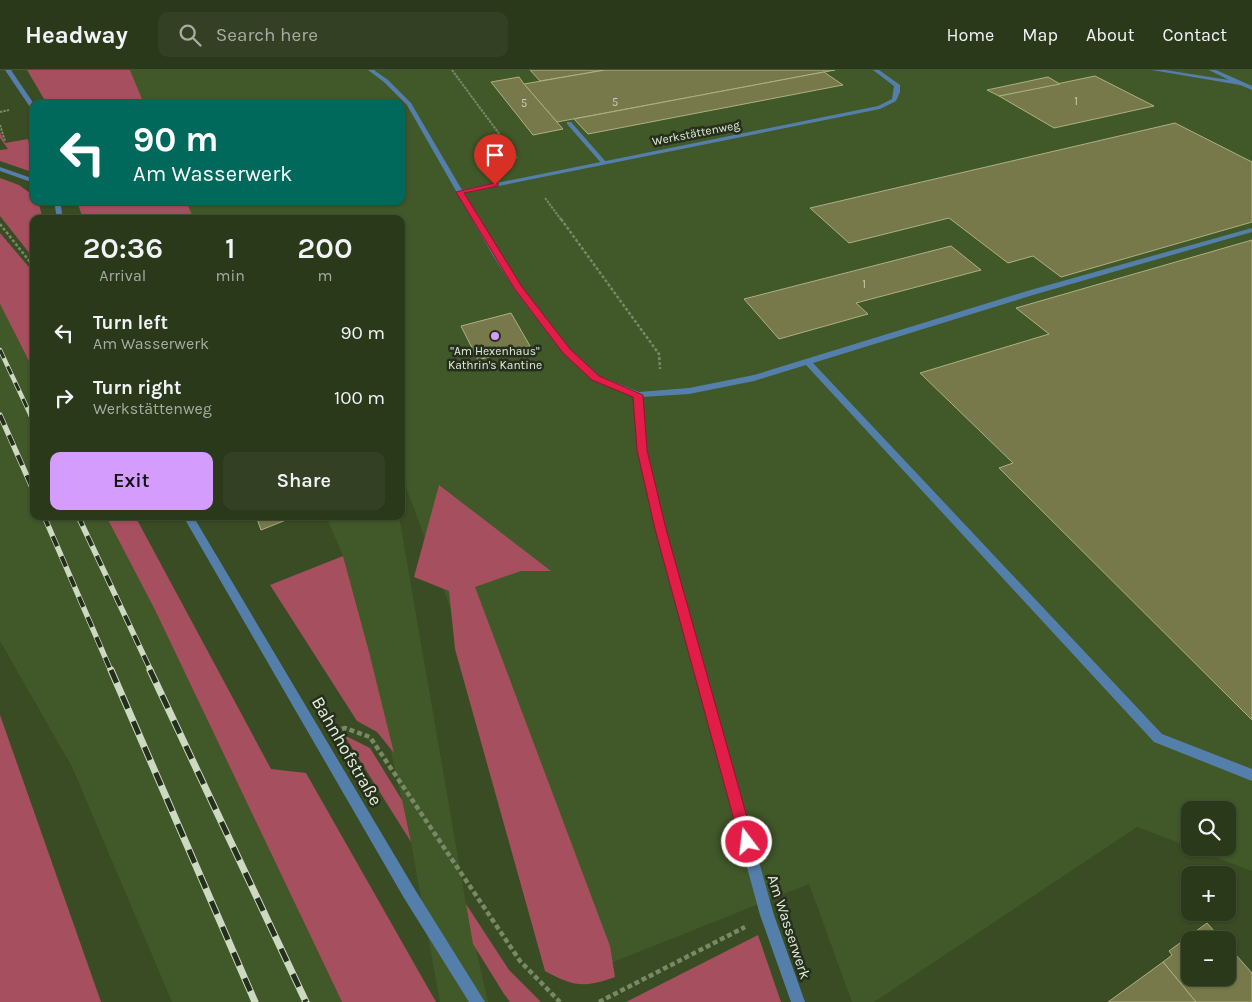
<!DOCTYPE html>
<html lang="en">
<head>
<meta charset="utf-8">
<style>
  :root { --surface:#2b391b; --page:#334024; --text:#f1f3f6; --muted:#a6aca3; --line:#47533a; --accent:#d49cfc }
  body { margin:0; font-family:Karla,sans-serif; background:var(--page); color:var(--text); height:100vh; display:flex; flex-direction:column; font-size:19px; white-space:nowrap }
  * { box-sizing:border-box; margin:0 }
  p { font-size:16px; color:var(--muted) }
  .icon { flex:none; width:28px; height:28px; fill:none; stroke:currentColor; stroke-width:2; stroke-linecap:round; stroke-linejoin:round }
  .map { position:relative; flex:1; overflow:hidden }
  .panel { position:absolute; left:30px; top:145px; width:375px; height:305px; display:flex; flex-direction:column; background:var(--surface); border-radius:10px; box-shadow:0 1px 4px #0004,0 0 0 1px var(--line) }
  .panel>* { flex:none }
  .top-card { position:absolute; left:30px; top:30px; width:375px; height:105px; border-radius:10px; box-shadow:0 1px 4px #0004,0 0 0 1px var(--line); background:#00695c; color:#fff; overflow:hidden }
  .controls { position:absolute; left:1181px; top:731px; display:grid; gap:10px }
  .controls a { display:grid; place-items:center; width:55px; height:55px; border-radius:10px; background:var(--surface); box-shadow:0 1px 4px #0004,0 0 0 1px var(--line); font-size:25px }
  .pin { position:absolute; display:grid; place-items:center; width:42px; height:42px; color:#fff; margin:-51px -21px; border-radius:50% 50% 50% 0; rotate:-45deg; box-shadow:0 0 5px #0007 }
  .pin .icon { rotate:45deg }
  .me { position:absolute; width:55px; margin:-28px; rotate:345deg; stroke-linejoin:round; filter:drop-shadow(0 0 4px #0008) }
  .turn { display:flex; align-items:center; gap:18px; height:105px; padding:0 20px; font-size:22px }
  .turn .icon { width:65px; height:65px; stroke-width:2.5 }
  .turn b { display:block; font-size:35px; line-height:42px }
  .eta { display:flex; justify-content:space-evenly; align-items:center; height:85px; text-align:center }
  .eta b { font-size:30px; font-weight:600; line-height:35px }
  .action { display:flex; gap:10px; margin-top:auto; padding:10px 20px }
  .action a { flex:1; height:58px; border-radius:10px; background:var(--accent); color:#111; font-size:20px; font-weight:600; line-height:58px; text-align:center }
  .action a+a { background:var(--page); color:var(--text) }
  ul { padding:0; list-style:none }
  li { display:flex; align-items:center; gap:15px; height:65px; padding:0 20px }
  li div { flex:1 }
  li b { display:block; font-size:19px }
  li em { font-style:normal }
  header { display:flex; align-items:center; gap:30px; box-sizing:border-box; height:70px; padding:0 25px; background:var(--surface); border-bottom:1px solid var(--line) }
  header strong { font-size:24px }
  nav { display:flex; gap:28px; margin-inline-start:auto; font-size:18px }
  .search { width:350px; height:45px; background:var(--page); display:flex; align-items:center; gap:12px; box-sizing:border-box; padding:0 18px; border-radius:10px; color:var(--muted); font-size:19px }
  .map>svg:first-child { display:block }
</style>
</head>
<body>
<header>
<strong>Headway</strong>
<div class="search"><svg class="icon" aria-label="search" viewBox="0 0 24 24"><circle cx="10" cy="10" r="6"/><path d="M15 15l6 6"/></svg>Search here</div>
<nav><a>Home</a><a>Map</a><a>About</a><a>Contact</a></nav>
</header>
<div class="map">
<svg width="1252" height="932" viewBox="0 0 1252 932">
  <rect width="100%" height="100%" fill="#394c24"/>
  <g fill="#415829">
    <polygon points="130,0 1252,0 1252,801 1191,778 1228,778 1228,740 1190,740 1190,777 1137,757 874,932 852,932 809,814 583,904 404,411 401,408 401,149 194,149 186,131 401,131 401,34 144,34"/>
    <polygon points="0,234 34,301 34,446 106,446 155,540 342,932 172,932 72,697 0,571"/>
    <polygon points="326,446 399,446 466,834 488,932 440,932 411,772 368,578 343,486"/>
  </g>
  <g fill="#a64f5f">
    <polygon points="27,0 130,0 144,34 47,34"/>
    <polygon points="0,62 5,73 28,69 34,99 29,101 0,91 0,80 8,79 0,68"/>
    <polygon points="0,108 19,115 34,126 34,131 38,131 43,149 34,149 34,189 0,146"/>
    <polygon points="77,131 186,131 194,149 83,149"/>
    <polygon points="0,163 34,203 34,301 0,234"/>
    <path d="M439 415 551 501H521L475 517 610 876 615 907C583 918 575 917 545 901L455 579 449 521 414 507Z"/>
    <polygon points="106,446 135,446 271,699 306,703 436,932 342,932 155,540"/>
    <polygon points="343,486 368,578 394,683 377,662 357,651 270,515"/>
    <polygon points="0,645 101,932 0,932"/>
    <polygon points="344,665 370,678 402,730 411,772"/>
    <polygon points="466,834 509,900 541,932 510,932 504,924 473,874"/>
    <polygon points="758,865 781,932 626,932"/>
  </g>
  <g fill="#77794a" stroke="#aeb080">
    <polygon points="530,0 605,0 540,11"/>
    <polygon points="605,0 835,0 557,52 524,14"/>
    <polygon points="824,2 843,15 588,64 574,49"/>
    <polygon points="1095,6 1154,36 1054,58 999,26"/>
    <polygon points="519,7 524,14 563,59 533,65 491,12"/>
    <polygon points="1048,7 1060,14 999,26 987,20"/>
    <polygon points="1175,53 1252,92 1252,152 1061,207 1033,186 1008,193 949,148 849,173 810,138"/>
    <polygon points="1252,170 1252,650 999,398 1013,393 920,303 1049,264 1016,238"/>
    <polygon points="951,176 981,200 856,233 868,244 779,269 744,229"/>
    <polygon points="511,243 530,276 478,290 461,256"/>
    <polygon points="256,446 296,446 261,460"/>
    <polygon points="1207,853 1222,870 1190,870 1190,908 1228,908 1228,876 1252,903 1252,932 1196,932 1163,892 1172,885 1169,881"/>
    <polygon points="1163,892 1196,932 1108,932"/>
  </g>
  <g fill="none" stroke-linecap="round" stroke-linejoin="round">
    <g stroke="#798968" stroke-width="2" stroke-dasharray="2.5 1" stroke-linecap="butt">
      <polyline points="452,0 517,88"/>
      <polyline points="0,42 9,40"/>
      <polyline points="0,55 5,71"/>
      <polyline points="545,128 562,151"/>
    </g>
    <g stroke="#798968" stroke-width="2.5" stroke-dasharray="3 2" stroke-linecap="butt">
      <polyline points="561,149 659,284 660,299"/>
      <polyline points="0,154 34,197"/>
    </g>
    <g stroke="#798968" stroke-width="4.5" stroke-dasharray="5 3" stroke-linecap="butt">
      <polyline points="342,659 345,658 370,667 520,891 560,932"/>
      <polyline points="599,932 745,857"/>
    </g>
    <g fill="#547fab" fill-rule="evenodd">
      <polygon points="1152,0 1165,0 1229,10 1209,0 1216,0 1252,16 1252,20 1240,15"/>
      <polygon points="567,52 571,52 606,92 606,94 602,94 567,54"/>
      <polygon points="0,97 34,109 34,113 0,101"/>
      <polygon points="1252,158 1252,162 1033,225 813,293 1162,664 1252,699 1252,711 1154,672 806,295 754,311 750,308 751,306 1027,221"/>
    </g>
    <g fill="#547fab" fill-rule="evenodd">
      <polygon points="5,0 11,0 32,31 34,35 34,43"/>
      <polygon points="368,0 374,0 388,10 411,33 462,120 878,36 892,29 894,16 873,0 879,0 900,15 900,22 896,31 880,39 464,123 521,217 569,279 599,306 639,322 689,318 754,305 758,308 754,311 689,324 642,327 647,380 665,459 774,845 805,932 791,932 760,845 655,459 637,380 634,327 593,310 563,283 515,220 492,184 407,35 384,12"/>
      <polygon points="54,131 60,131 63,149 57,149"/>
      <polygon points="183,446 193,446 414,818 485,932 469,932 404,828"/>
    </g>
    <g stroke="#cdd9c0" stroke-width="4.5">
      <polyline id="rail-far2" points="0,280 31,346"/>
    </g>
    <g stroke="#cdd9c0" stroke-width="5.5">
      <g id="rail-far1">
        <polyline points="0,345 34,422"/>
        <polyline points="31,345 34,352"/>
        <polyline points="44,446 111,601"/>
        <polyline points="78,446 151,601"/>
      </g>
    </g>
    <g stroke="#cdd9c0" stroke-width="7">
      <g id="rail">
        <polyline points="111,600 255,932"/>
        <polyline points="150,600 306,932"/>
      </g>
    </g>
    <use href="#rail-far2" stroke="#262f1d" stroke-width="3" stroke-dasharray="9" stroke-linecap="butt"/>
    <use href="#rail-far1" stroke="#262f1d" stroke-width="4" stroke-dasharray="11" stroke-linecap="butt"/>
    <use href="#rail" stroke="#262f1d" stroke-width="5" stroke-dasharray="14" stroke-linecap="butt"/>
  </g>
  <polygon fill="#e11d48" stroke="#92132f" points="495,113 498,113 498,116 464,123 522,217 570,279 599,306 643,325 647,380 666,459 754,772 752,778 747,780 742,778 740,772 655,459 637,380 633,327 592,310 563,283 514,218 456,122"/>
  <circle fill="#d49cfc" stroke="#262f1d" stroke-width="2" cx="495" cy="266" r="5"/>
  <g text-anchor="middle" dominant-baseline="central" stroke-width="5" stroke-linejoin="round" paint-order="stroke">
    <g font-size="11" fill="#c7d1b4">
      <text x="1076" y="31">1</text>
      <text x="615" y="32">5</text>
      <text x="524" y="33">5</text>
      <text x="864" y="214">1</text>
    </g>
    <g font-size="12" fill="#e2eed7" stroke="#262f1d">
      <text transform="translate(696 63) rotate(-11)">Werkstättenweg</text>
    </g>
    <g font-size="12" fill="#e2eed7" stroke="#262f1d">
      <text x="495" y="281">"Am Hexenhaus"<tspan x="495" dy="14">Kathrin's Kantine</tspan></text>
    </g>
    <g font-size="15" fill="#e2eed7" stroke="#262f1d">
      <text transform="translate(789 857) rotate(72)">Am Wasserwerk</text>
    </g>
    <g font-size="18" fill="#e2eed7" stroke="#262f1d">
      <text transform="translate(347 681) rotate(60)">Bahnhofstraße</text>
    </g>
  </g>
</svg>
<div class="controls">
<a><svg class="icon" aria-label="search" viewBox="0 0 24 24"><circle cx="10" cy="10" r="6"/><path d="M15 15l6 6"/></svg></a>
<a>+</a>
<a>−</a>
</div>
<div class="pin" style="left:495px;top:115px;background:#d93025"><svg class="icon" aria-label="arrive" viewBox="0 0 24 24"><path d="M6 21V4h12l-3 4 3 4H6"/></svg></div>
<svg class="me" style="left:747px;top:772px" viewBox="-20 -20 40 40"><circle r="17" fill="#e11d48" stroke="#fff" stroke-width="3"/><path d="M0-11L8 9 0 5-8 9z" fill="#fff"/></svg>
<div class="top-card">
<div class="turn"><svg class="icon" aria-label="left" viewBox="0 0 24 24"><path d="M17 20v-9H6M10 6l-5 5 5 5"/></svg><div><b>90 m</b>Am Wasserwerk</div></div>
</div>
<section class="panel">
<div class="eta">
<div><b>20:36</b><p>Arrival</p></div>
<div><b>1</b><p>min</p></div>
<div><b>200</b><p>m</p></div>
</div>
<ul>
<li><svg class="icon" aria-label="left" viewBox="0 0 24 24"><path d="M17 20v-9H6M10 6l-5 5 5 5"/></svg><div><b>Turn left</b><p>Am Wasserwerk</p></div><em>90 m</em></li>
<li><svg class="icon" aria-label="right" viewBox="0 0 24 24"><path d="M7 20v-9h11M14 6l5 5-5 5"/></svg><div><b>Turn right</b><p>Werkstättenweg</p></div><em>100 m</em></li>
</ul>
<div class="action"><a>Exit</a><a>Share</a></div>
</section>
</div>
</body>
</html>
